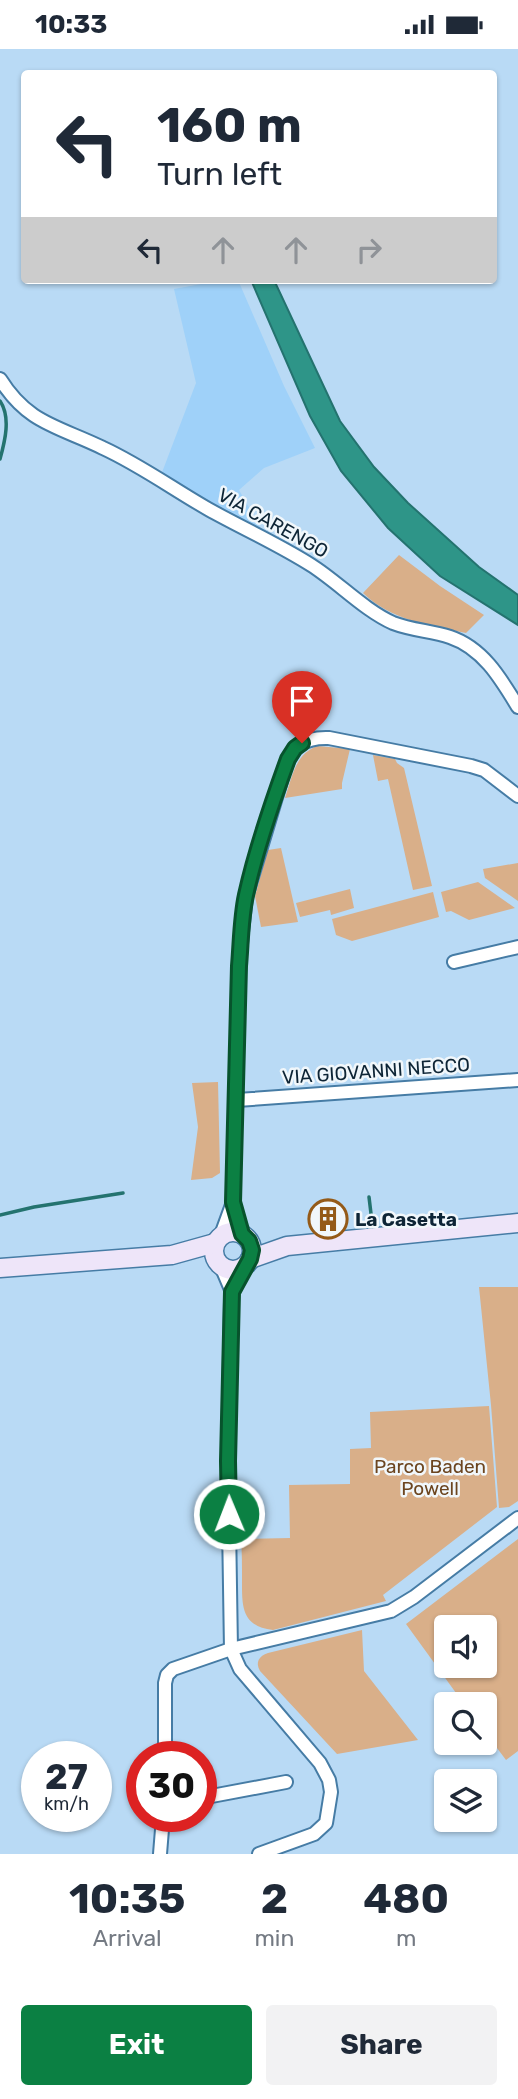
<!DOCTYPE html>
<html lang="en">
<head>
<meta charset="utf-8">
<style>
  :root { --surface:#fff; --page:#f2f2f3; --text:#1f2937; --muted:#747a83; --accent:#0b8043 }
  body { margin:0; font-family:Rubik,sans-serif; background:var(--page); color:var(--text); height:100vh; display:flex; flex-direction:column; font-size:26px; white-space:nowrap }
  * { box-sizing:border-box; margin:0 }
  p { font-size:23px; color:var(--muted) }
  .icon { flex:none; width:38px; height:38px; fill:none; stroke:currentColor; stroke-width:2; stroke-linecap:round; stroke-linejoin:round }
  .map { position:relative; height:1805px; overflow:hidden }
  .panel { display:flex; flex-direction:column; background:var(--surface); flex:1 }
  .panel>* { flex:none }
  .hud { position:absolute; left:21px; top:21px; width:476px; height:214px; border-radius:7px; box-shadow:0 2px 5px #0004; background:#fff; color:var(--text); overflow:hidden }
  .fabs { position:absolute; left:434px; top:1566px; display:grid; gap:14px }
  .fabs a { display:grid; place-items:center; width:63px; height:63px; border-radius:7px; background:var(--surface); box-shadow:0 2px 5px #0004; font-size:35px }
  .speed { position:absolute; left:21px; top:1692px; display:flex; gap:14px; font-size:35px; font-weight:700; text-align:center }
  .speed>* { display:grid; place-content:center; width:91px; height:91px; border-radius:50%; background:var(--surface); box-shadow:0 2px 5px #0004; line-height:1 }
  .speed small { font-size:18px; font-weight:400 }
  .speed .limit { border:10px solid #d22; background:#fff; color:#111 }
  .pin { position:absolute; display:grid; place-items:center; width:60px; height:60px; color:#fff; margin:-72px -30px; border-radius:50% 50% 50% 0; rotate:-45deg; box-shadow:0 0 7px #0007 }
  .pin .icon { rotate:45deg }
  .me { position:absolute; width:77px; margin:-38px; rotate:359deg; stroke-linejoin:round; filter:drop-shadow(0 0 5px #0008) }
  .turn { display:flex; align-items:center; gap:24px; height:147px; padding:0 21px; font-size:32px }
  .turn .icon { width:91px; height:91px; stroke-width:2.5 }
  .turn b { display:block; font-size:49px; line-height:60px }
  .lanes { display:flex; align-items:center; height:66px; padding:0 21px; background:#0003; justify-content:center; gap:35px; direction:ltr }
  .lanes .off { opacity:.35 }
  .eta { display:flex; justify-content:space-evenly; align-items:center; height:119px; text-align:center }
  .eta b { font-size:42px; font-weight:700; line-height:49px }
  .primary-button { display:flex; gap:14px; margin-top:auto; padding:14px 21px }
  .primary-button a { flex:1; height:80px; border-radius:7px; background:var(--accent); color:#fff; font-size:28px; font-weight:700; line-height:80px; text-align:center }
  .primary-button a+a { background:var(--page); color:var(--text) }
  .status { display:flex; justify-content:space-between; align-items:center; height:49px; padding:0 35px; background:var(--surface); direction:ltr }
  .status svg { height:19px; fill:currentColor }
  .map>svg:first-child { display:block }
</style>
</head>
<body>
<div class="status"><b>10:33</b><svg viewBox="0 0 49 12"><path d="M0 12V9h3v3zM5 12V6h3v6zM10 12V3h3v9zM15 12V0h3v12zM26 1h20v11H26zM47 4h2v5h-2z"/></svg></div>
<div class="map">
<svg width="518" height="1805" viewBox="0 0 518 1805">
  <rect width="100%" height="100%" fill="#b9daf5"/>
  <polygon fill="#9fd1f9" points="223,231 238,231 284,337 315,399 264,419 239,441 263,483 260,485 161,426 196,334 174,240"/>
  <g fill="#d9af89" fill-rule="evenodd">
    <path d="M399 506 440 537 484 566 466 584C427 575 392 572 363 544Z"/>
    <path d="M318 697 350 700 342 734V740L285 749C292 729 295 704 318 697Z"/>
    <polygon points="373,706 395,710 397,714 404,719 432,837 413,841 388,730 378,732"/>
    <polygon points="281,799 298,873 261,878 255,847 268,801"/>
    <polygon points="518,814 518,852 485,829 483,820"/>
    <polygon points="478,833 515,859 469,871 451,862 446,863 441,843"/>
    <polygon points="350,840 354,859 331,866 330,861 300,868 296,854"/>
    <polygon points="433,843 439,868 352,892 336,886 332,870"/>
    <polygon points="218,1033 220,1124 212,1129 191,1131 198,1078 192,1034"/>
    <polygon points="479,1238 518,1238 518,1452 509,1458 499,1459 491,1356"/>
    <path d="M489 1357 497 1458 383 1546 386 1552 273 1581C241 1577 242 1557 242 1530 242 1517 242 1504 241 1490L290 1489 289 1436 350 1435V1400L371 1399 370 1363Z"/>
    <path d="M518 1490V1702L506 1711 485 1683V1656L464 1655 406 1575ZM446 1578H485V1617H446Z"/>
    <path d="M362 1581 364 1622 418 1691 337 1705 260 1622C255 1613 259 1607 268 1604Z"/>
  </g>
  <polygon fill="#2e9588" stroke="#24736f" stroke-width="2" points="251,231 274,231 340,372 374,418 408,454 479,518 518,546 518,576 440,527 388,479 341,422 310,367"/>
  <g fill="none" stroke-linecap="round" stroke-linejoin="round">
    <g stroke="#24736f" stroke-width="3.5">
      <path d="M0 352C11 368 5 392 0 410"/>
      <polyline points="369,1148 372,1173"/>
      <polyline points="0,1166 34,1158 123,1144"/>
    </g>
    <g stroke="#467ca5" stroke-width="16">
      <g id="street">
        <path d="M0 330C28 375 58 377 103 399 140 416 173 440 208 460 242 479 278 495 311 516 338 533 364 561 393 574 411 581 431 582 450 588 483 599 501 630 518 658"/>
        <polyline points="454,913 518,898"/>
        <polyline points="237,1051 518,1031"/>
        <polyline points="233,1153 242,1185"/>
        <path d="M221 1186 233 1153 239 917 242 883 246 848 284 722C292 698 303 688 329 689L471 717 484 721 518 747"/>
        <polyline points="246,1216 232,1243 231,1253 228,1412 231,1600 240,1620 320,1714 329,1731 331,1743 326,1774 314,1785 259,1805"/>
        <polyline points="221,1217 232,1243"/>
        <polyline points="165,1708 165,1634 167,1626 173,1620 231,1600 391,1562 414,1548 518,1469"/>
        <polyline points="201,1749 286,1733"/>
        <polyline points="160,1805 163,1768"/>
      </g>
    </g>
    <g stroke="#467ca5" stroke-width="21">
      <g id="secondary">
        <circle cx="233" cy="1202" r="19"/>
        <polyline points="250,1210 287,1197 518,1174"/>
        <polyline points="0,1219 172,1206 215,1194"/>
      </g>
    </g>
    <use href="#street" stroke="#fff" stroke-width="12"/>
    <use href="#secondary" stroke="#eee5f9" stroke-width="18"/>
  </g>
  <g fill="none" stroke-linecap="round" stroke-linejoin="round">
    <g stroke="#07532c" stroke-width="18">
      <path id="route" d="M229 1465 228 1412 232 1243 250 1210 252 1201 249 1192 242 1185 233 1153 239 917C241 894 241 869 246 846 256 800 272 754 288 710L295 699 302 694"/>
    </g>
    <use href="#route" stroke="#0b8043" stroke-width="12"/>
  </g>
  <defs>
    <g id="building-ring" transform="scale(2.0125)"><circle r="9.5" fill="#f1f7fb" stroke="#945a18" stroke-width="1.5"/><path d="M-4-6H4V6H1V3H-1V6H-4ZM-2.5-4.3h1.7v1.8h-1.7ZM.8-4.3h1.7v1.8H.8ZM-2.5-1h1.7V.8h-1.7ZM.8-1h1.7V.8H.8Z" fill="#945a18"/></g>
  </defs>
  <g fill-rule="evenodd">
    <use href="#building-ring" x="328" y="1170"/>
  </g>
  <g text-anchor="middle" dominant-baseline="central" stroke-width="5" stroke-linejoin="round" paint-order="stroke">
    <g font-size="19" fill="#0e2536" stroke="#f1f7fb">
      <text transform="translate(273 474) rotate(29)">VIA CARENGO</text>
      <text transform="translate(376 1022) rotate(-4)">VIA GIOVANNI NECCO</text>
    </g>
    <g font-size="19" font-weight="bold" fill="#0e2536" stroke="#f1f7fb" text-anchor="start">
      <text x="355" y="1170">La Casetta</text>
    </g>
    <g font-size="19" fill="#6c451f" stroke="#f1f7fb">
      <text x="430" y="1417">Parco Baden<tspan x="430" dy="22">Powell</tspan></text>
    </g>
  </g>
</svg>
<div class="fabs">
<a><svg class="icon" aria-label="sound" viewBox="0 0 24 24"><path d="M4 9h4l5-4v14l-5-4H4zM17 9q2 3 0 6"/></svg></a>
<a><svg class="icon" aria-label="search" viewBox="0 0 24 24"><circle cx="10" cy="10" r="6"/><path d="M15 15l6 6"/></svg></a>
<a><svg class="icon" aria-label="layers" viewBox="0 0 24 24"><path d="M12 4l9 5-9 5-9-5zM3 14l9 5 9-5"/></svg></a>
</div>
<div class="speed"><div>27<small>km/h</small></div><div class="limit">30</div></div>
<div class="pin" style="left:302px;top:694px;background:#d93025"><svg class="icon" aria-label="arrive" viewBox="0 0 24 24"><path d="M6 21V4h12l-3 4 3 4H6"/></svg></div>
<svg class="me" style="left:229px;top:1465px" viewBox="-20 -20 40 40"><circle r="17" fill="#0b8043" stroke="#fff" stroke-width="3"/><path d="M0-11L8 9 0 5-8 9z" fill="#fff"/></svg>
<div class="hud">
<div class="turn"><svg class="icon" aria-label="left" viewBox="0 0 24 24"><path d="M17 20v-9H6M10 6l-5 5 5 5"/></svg><div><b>160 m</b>Turn left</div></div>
<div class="lanes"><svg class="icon" aria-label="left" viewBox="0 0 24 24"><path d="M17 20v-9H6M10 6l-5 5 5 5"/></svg><svg class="icon off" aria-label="ahead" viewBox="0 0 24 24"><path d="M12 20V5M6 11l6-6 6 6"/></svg><svg class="icon off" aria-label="ahead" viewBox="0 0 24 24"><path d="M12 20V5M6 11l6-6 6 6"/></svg><svg class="icon off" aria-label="right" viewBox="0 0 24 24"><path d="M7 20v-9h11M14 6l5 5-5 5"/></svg></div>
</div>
</div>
<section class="panel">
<div class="eta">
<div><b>10:35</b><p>Arrival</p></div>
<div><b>2</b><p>min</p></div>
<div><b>480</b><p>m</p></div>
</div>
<div class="primary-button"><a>Exit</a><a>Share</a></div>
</section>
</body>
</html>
